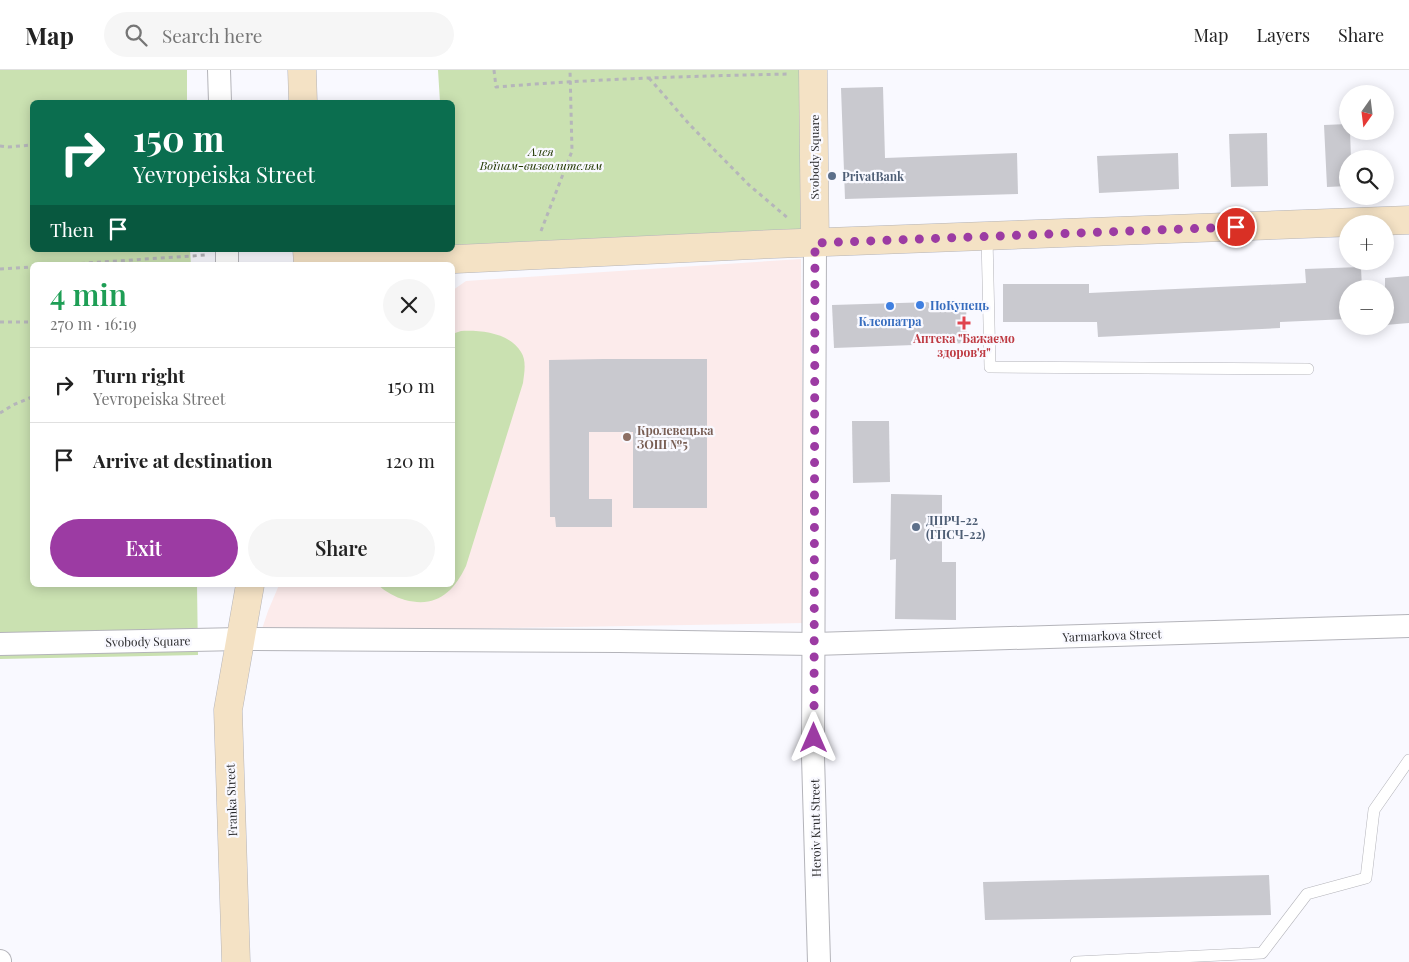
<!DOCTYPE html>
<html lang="en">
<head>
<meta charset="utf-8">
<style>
  :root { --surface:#fff; --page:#f6f6f6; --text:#222; --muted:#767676; --line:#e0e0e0; --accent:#9c3ba3 }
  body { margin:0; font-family:"Playfair Display",serif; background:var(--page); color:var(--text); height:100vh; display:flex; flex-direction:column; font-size:19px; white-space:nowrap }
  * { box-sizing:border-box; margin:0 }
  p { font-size:16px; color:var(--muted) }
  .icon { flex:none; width:28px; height:28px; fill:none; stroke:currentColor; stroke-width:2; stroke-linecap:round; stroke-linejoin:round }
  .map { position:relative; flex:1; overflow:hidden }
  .drawer { position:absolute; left:30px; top:192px; width:425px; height:325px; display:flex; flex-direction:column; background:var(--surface); border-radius:8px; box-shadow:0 2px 12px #0003 }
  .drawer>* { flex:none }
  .banner { position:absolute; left:30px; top:30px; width:425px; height:152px; border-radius:8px; box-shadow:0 2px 12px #0003; background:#0b6e4f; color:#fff; overflow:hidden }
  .needle { width:32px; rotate:194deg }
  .controls { position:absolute; left:1339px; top:15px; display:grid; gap:10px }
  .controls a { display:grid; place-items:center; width:55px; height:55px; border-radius:50%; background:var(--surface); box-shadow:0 2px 12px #0003; font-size:25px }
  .pin { position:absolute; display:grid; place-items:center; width:42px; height:42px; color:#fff; margin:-21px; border:2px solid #fff; border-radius:50%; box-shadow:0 1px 5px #0007 }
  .me { position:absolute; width:55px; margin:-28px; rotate:0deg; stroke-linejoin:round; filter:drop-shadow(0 0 4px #0008) }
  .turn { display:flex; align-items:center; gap:18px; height:105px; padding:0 20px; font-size:22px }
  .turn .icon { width:65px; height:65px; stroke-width:2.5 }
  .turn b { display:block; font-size:35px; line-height:42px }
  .then { display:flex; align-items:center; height:48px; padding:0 20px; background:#0003; gap:10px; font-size:19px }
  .round { display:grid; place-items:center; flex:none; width:52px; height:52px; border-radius:26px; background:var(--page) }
  .overview { display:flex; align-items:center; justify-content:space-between; height:85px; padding:0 20px }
  h1 { font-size:30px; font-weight:600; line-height:38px; color:#1e9e55 }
  .primary-button { display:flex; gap:10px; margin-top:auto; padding:10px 20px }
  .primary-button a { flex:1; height:58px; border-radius:30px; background:var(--accent); color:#fff; font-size:20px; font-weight:600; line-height:58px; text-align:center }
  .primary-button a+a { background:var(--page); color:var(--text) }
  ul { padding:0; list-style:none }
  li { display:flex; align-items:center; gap:15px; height:75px; padding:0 20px; border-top:1px solid var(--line) }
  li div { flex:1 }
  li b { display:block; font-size:19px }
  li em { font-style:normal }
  header { display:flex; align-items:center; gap:30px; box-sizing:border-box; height:70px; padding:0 25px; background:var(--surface); border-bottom:1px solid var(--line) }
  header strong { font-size:24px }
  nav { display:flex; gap:28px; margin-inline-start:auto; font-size:18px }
  .search { width:350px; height:45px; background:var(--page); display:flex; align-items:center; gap:12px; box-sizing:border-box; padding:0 18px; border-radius:28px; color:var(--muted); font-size:19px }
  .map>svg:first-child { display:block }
</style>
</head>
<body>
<header>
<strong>Map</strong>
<div class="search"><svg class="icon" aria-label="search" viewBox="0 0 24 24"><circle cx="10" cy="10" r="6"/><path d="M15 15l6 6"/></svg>Search here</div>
<nav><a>Map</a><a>Layers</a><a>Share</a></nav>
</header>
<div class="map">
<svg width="1409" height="892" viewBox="0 0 1409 892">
  <rect width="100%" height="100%" fill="#f9f9ff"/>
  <polygon fill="#fcebeb" points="801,189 804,553 261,562 268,541 279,515 452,515 453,220 466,211"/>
  <g fill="#cae1b1">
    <polygon points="0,0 187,0 187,32 32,32 32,180 190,180 191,195 32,195 32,515 197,515 198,585 0,589"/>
    <polygon points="438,0 806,0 808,166 453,178 452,32 440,32"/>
    <path d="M461 261C481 260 510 263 521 282 527 291 524 304 523 313L466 496C453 523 436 538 405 530 395 527 386 522 378 515H452V264Z"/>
  </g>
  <g fill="#c9c9cf">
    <polygon points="883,17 885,88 1017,83 1018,124 845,129 841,18"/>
    <polygon points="1348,54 1348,61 1350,61 1351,89 1348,89 1348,116 1327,117 1324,55"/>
    <polygon points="1267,63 1268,116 1231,117 1229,64"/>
    <polygon points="1178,83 1179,119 1099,123 1097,86"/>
    <polygon points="1361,197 1362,219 1348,219 1348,249 1280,252 1280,258 1098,267 1097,252 1003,252 1003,214 1089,214 1089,223 1306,213 1305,199"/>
    <polygon points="1409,206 1409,253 1385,255 1385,208"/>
    <polygon points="966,231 967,273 834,278 832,235"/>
    <polygon points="603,289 707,289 707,438 633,438 633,362 589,362 589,429 612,429 612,457 556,457 555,447 550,447 549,290"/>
    <polygon points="852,351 889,351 890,412 853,413"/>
    <polygon points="891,424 942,425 942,492 956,492 956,550 895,549 896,489 890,490"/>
    <polygon points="1269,805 1271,845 985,850 983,812"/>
  </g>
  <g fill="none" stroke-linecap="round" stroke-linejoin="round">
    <g stroke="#b4b4ba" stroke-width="12">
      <g id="lane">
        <polyline points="987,167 990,297 1308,299"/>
        <polyline points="1076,892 1262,883 1307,824 1366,808 1374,740 1409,690"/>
      </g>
    </g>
    <g stroke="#b4b4ba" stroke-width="24">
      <g id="street">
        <polyline points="219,0 220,32"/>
        <polyline points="815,173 813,687 819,892"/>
        <polyline points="227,195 227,180"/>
        <polyline points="0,574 240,569 619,571 814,574 1409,556"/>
        <polyline points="0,891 0,892"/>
      </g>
    </g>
    <g stroke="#b4b4ba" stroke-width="29">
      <g id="secondary">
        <polyline points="302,0 303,32"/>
        <polyline points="813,0 815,173"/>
        <polyline points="307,180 308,194 414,191"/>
        <polyline points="412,195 414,191 774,174 1409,150"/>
        <polyline points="236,892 228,640 250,515"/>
      </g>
    </g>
    <g stroke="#b5b5ba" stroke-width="3" stroke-dasharray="4 4" stroke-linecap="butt">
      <path d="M494 0 496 17C594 9 692 6 790 4"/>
      <polyline points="649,8 690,55 749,115 789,149"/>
      <polyline points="0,76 8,77 32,75"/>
      <polyline points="541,161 572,81 570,0"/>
      <polyline points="57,195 206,185"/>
      <polyline points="0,199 32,197"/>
      <polyline points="0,252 32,252"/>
      <polyline points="0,343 13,335 32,327"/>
    </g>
    <use href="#lane" stroke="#fff" stroke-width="11"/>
    <use href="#street" stroke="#fff" stroke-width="22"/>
    <use href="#secondary" stroke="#f4e2c5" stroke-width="28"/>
  </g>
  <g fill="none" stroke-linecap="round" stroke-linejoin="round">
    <polyline stroke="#9c3ba3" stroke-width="9" stroke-dasharray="0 16.2" points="814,668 815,173 1236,157"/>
  </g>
  <g fill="#5c6f8a" stroke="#f9f9ff" stroke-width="2">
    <circle cx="832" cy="106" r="5"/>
    <circle cx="916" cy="457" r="5"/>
  </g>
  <g fill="#3f7fe0" stroke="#f9f9ff" stroke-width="2">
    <circle cx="920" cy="235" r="5"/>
    <circle cx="890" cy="236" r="5"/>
  </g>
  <path fill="#e0444e" stroke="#f9f9ff" stroke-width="2" d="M961.5 245.5h5v5h5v5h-5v5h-5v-5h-5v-5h5z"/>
  <circle fill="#8d6e63" stroke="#f9f9ff" stroke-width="2" cx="627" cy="367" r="5"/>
  <g text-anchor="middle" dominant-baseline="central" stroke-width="4.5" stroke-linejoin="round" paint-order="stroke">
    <g font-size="12" font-style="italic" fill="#213700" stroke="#f9f9ff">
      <text x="541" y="81">Алея<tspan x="541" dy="14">Воїнам-визволителям</tspan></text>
    </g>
    <g font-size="12" fill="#2a2a2c" stroke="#f9f9ff">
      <text transform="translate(814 87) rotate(-90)">Svobody Square</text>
      <text transform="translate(1112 565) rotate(-2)">Yarmarkova Street</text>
      <text transform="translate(148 571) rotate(-1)">Svobody Square</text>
      <text transform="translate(231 730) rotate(-92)">Franka Street</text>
      <text transform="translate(815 758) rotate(-91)">Heroiv Krut Street</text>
    </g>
    <g font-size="12" font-weight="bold" fill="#4e5e75" stroke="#f9f9ff" text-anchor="start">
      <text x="842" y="106">PrivatBank</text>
      <text x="926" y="450">ДПРЧ-22<tspan x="926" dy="14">(ГПСЧ-22)</tspan></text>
    </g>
    <g font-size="12" font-weight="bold" fill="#366cbe" stroke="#f9f9ff" text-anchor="start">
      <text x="930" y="235">ПоКупець</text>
      <text x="890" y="251" text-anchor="middle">Клеопатра</text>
    </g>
    <g font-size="12" font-weight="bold" fill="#be3a42" stroke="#f9f9ff">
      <text x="964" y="268">Аптека "Бажаємо<tspan x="964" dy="14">здоров'я"</tspan></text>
    </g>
    <g font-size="12" font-weight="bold" fill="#785e54" stroke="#f9f9ff" text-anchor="start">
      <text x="637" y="360">Кролевецька<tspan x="637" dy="14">ЗОШ №5</tspan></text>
    </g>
  </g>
</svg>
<div class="controls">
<a><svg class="needle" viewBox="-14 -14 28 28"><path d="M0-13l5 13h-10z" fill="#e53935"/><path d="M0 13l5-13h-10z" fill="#767676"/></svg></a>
<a><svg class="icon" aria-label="search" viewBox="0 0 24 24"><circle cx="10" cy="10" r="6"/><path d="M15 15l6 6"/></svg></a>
<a>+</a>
<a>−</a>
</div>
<div class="pin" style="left:1236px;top:157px;background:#d93025"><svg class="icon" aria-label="arrive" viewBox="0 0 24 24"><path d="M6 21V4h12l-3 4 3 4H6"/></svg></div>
<svg class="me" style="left:814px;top:668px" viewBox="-20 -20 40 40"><path d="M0-17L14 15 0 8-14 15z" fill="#9c3ba3" stroke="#fff" stroke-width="4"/></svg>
<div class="banner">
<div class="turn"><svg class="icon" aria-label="right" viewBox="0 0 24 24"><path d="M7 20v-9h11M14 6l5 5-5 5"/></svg><div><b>150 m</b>Yevropeiska Street</div></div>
<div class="then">Then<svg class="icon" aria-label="arrive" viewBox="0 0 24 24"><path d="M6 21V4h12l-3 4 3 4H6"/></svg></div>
</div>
<section class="drawer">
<div class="overview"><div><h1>4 min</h1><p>270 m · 16:19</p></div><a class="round"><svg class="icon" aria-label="close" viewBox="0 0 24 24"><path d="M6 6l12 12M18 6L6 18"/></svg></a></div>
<ul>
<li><svg class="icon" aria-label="right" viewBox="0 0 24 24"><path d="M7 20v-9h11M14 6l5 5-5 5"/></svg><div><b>Turn right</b><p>Yevropeiska Street</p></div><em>150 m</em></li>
<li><svg class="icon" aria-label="arrive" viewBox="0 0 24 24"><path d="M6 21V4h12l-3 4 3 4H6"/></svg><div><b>Arrive at destination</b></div><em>120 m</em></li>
</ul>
<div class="primary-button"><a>Exit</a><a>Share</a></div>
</section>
</div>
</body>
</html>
